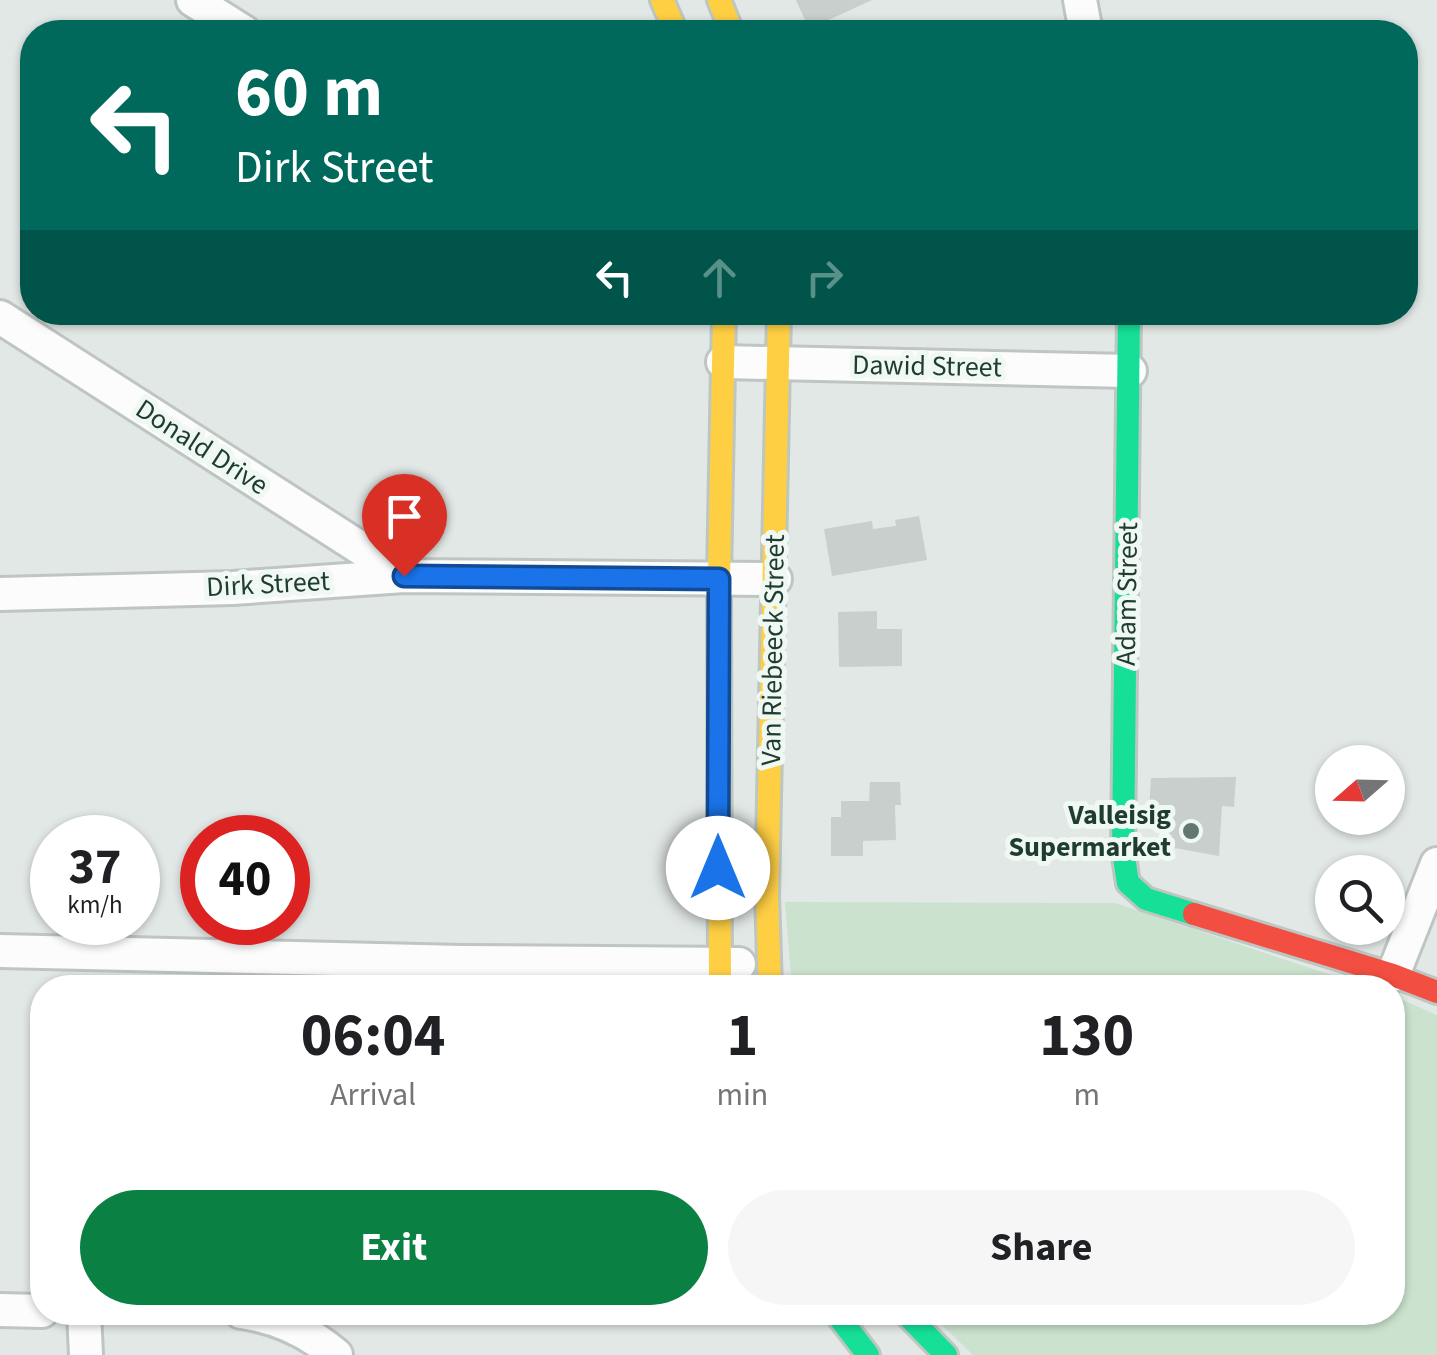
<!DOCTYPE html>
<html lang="en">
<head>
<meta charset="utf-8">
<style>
  :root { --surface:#fff; --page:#f6f6f6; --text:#202124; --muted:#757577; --accent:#0b8043 }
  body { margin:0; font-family:"Source Sans 3",sans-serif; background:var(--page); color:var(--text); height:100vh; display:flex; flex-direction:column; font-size:38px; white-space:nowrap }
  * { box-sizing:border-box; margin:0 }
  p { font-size:32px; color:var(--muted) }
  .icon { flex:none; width:55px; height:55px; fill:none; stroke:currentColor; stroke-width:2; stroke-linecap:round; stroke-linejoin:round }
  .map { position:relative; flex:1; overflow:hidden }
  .sheet { position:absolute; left:30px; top:975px; width:1375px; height:350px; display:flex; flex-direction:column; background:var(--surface); border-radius:40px; box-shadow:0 2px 8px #0004 }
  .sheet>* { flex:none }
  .banner { position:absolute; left:20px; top:20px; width:1398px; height:305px; border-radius:40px; box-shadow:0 2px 8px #0004; background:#00695c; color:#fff; overflow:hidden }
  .needle { width:65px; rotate:250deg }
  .tools { position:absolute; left:1315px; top:745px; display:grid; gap:20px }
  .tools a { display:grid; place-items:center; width:90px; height:90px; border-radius:50%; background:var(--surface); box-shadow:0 2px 8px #0004; font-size:50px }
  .speed { position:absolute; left:30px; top:815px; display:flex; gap:20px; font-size:50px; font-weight:700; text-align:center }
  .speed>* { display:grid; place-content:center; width:130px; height:130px; border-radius:50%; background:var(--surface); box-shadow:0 2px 8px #0004; line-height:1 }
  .speed small { font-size:25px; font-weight:400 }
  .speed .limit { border:15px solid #d22; background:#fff; color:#111 }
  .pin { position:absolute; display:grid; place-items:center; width:85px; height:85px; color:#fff; margin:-102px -42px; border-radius:50% 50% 50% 0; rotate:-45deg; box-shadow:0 0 10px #0007 }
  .pin .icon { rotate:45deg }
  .me { position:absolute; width:110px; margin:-55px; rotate:0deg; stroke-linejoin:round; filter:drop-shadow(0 0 8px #0008) }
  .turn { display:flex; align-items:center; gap:35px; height:210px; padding:0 50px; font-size:45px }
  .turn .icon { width:130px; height:130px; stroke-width:2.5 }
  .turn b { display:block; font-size:70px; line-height:85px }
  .lanes { display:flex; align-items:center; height:95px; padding:0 50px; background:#0003; justify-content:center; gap:50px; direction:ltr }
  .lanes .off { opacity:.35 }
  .eta { display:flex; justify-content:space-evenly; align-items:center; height:170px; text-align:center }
  .eta b { font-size:60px; font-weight:700; line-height:70px }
  .action { display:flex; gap:20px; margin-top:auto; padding:20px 50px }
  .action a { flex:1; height:115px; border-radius:60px; background:var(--accent); color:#fff; font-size:40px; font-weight:700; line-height:115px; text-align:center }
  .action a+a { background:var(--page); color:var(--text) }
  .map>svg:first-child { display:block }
</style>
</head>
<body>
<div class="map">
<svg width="1437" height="1355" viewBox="0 0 1437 1355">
  <rect width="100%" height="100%" fill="#e2e8e5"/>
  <g fill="#cae2ce">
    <polygon points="785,902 1115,903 1367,987 792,987"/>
    <polygon points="1393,996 1437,1015 1437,1355 973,1355 930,1313 1392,1312"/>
  </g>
  <g fill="#c9cfcc">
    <polygon points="796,0 872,0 809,29"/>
    <polygon points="919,516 927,560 832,576 824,529 872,521 873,529 896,526 895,520"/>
    <polygon points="877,611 877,629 902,629 902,666 839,667 838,612"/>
    <polygon points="1236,777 1234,807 1222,806 1219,856 1175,848 1149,814 1151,778"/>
    <polygon points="870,782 900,782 901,805 895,805 896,840 863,841 863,856 831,856 831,817 841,817 841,801 869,801"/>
  </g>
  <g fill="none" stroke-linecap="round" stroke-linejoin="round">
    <g stroke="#bfc5c2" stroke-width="38">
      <g id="street">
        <polyline points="193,0 244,32"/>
        <polyline points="1080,0 1086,32"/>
        <polyline points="0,317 404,576"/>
        <polyline points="723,362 1130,371"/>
        <polyline points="0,594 233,588 404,576 775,579"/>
        <polyline points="0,951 462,962 739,964"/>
        <polyline points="1393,975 1437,864"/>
        <polyline points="0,1310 42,1311"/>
        <polyline points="84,1312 86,1355"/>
        <path d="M241 1312C278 1317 308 1331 336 1355"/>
      </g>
    </g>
    <g stroke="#bec6c2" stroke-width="28">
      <g id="fast">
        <polyline points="1129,312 1123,851 1128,883 1146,899 1194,914"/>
        <polyline points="835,1312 868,1355"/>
        <polyline points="904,1312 946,1355"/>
      </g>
    </g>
    <g stroke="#bec6c2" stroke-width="28">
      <g id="slow">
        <polyline points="662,0 676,32"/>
        <polyline points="719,0 732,32"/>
        <polyline points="720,988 719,579 724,312"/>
        <polyline points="770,988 767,896 779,312"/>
      </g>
    </g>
    <g stroke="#bec6c2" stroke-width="28">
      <polyline id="jam" points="1194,914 1393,975 1437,992"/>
    </g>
    <use href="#street" stroke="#fbfcfb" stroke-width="32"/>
    <use href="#fast" stroke="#16e098" stroke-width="22"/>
    <use href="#slow" stroke="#ffcf43" stroke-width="22"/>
    <use href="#jam" stroke="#f24e42" stroke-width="22"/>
  </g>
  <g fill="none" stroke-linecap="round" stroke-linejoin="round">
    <g stroke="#114b97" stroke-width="25">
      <polyline id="route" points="404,576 719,579 718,868"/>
    </g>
    <use href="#route" stroke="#1a73e8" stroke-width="18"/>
  </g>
  <circle fill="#637870" stroke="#f0f8f3" stroke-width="4" cx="1191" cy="831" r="10"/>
  <g text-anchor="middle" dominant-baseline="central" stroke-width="10" stroke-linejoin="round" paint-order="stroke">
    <g font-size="28" fill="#1f3c31" stroke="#f0f8f3">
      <text transform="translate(927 366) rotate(1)">Dawid Street</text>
      <text transform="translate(202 447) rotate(33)">Donald Drive</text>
      <text transform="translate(268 584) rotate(-3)">Dirk Street</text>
      <text transform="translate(1127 594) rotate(-89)">Adam Street</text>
      <text transform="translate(773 650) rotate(-89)">Van Riebeeck Street</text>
    </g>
    <g font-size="28" font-weight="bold" fill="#1f3c31" stroke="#f0f8f3" text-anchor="end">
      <text x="1171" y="815">Valleisig<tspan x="1171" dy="32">Supermarket</tspan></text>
    </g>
  </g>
</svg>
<div class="tools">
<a><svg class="needle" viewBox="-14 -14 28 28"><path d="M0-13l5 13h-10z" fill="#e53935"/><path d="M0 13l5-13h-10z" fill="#757577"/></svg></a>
<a><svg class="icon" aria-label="search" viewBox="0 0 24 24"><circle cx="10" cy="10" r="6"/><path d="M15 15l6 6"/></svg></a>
</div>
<div class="speed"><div>37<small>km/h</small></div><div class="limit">40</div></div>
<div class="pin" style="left:404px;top:576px;background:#d93025"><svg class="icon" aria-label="arrive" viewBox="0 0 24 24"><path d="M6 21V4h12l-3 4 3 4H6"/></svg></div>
<svg class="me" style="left:718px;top:868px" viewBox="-20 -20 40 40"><circle r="19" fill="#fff"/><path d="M0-13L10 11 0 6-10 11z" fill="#1a73e8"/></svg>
<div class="banner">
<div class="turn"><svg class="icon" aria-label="left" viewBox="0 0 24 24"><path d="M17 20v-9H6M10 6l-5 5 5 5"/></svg><div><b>60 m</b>Dirk Street</div></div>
<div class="lanes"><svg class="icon" aria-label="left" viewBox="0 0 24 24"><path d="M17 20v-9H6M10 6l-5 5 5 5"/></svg><svg class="icon off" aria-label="ahead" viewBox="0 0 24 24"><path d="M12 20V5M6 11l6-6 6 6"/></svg><svg class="icon off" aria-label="right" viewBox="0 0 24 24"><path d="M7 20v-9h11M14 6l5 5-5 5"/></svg></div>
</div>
<section class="sheet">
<div class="eta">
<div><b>06:04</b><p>Arrival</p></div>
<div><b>1</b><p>min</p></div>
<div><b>130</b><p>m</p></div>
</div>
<div class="action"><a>Exit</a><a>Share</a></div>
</section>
</div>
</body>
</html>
